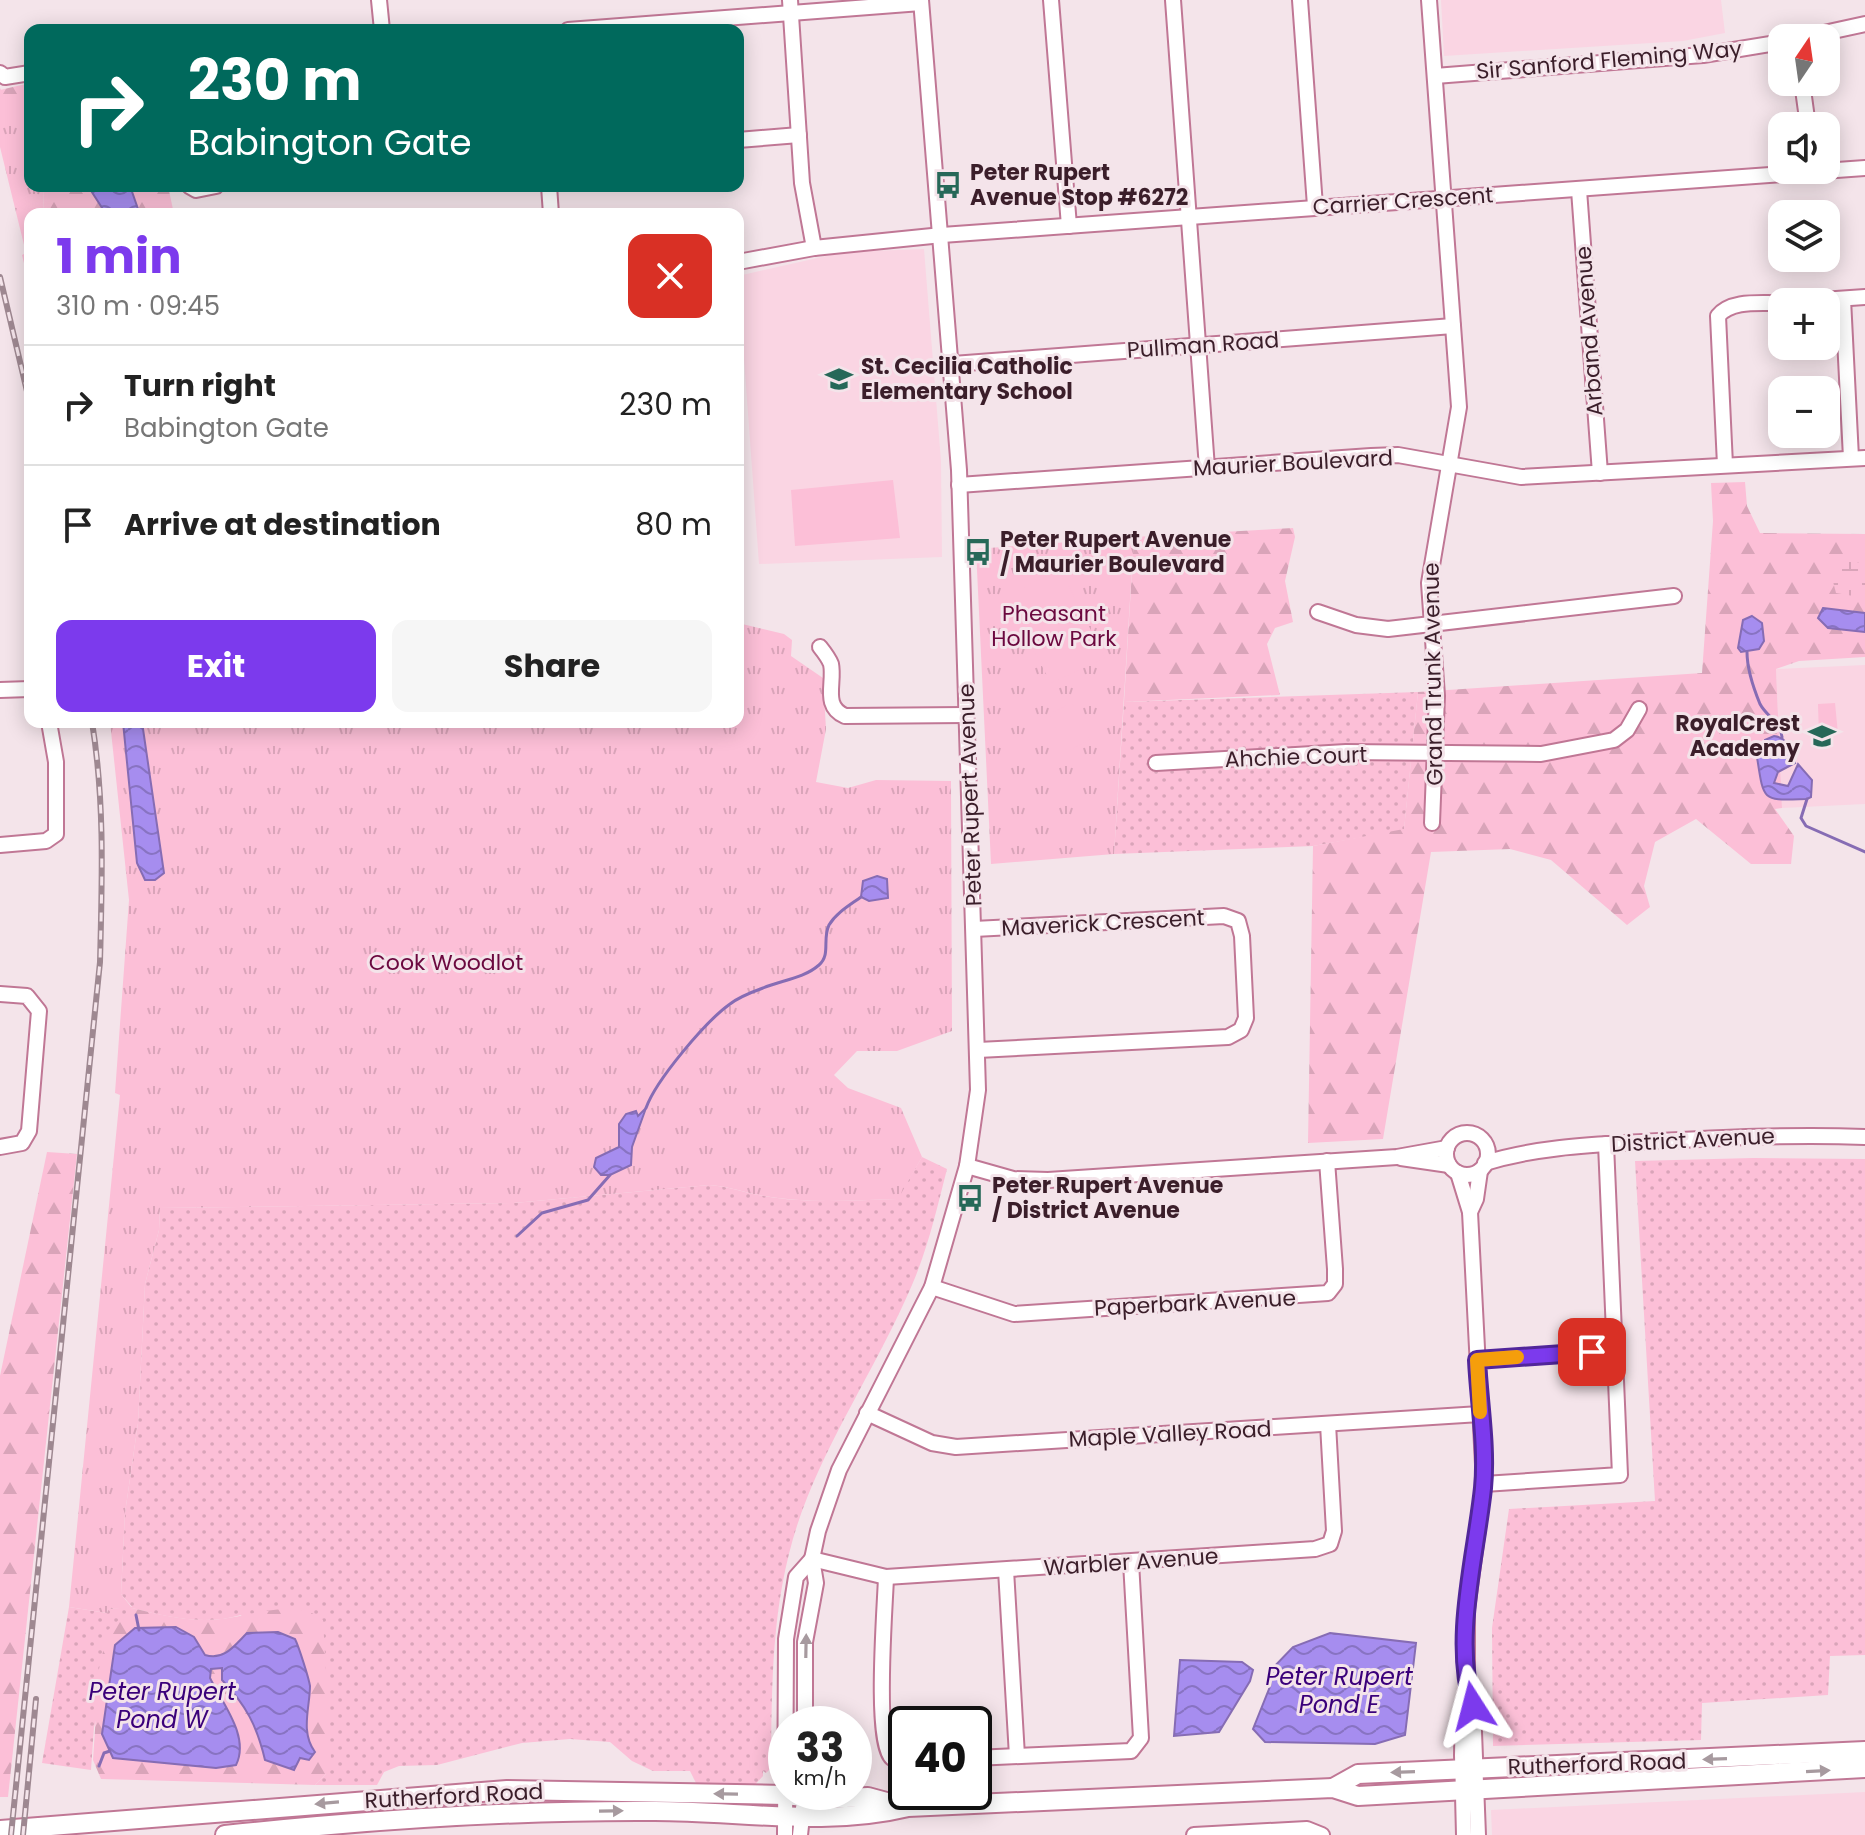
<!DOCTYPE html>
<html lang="en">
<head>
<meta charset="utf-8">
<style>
  :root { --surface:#fff; --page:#f6f6f6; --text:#222; --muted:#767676; --line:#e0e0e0; --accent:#7c3aed }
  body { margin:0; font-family:Poppins,sans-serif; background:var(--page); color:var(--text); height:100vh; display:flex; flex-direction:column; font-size:30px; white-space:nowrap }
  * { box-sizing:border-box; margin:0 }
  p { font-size:26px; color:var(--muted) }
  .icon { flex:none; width:44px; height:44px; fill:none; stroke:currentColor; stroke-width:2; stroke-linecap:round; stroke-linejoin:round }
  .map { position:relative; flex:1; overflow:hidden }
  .sheet { position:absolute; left:24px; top:208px; width:720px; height:520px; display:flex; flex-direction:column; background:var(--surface); border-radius:16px; box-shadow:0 4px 20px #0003 }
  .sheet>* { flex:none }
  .hud { position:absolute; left:24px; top:24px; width:720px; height:168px; border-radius:16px; box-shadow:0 4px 20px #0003; background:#00695c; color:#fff; overflow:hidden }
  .needle { width:52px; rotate:13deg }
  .fabs { position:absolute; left:1768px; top:24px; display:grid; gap:16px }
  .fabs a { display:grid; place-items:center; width:72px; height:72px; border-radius:16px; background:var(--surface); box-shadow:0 4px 20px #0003; font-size:40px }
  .speed { position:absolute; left:768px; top:1706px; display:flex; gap:16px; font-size:40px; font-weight:700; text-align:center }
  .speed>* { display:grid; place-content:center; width:104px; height:104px; border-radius:50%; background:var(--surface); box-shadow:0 4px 20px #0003; line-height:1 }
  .speed small { font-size:20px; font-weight:400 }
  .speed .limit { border:4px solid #111; border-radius:12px; background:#fff; color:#111 }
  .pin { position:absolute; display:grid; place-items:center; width:68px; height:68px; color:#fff; margin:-34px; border-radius:16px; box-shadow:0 4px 12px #0006 }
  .me { position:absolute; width:88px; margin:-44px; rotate:351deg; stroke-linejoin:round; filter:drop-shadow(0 0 6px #0008) }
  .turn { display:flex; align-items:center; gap:28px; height:168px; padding:0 32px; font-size:36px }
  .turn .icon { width:104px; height:104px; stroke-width:2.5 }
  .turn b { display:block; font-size:56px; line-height:68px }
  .round { display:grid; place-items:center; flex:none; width:84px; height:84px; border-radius:16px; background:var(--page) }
  .headline { display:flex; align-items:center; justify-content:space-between; height:136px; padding:0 32px }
  h1 { font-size:48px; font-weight:700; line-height:60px; color:var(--accent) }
  .action { display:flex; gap:16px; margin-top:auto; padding:16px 32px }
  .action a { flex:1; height:92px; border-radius:16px; background:var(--accent); color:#fff; font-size:32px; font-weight:700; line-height:92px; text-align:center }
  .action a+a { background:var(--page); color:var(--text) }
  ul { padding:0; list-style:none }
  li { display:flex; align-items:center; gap:24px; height:120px; padding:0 32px; border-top:2px solid var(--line) }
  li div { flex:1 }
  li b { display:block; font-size:30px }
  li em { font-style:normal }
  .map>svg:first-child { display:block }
</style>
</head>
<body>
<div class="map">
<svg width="1865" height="1835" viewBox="0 0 1865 1835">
  <defs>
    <pattern id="grass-dots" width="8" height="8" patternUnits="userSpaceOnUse" patternTransform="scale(2)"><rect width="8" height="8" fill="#fcbfd7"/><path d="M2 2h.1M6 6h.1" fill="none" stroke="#d9a4b9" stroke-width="1.8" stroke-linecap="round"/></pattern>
    <pattern id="forest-firs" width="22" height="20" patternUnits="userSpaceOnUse" patternTransform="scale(2)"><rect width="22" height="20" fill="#fcbfd7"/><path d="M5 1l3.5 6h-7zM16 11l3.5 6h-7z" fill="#d9a4b9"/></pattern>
    <pattern id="wetland-marsh" width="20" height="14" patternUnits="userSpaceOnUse" patternTransform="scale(2)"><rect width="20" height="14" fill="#fcbfd7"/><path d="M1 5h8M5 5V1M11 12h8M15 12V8" fill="none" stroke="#d9a4b9"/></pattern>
    <pattern id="park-tufts" width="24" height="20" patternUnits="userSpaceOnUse" patternTransform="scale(2)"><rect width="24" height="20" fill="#fcbfd7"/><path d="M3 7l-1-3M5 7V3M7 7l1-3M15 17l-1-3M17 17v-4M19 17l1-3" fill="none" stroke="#d9a4b9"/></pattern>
    <pattern id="water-waves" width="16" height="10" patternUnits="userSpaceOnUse" patternTransform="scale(2)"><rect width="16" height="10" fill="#a68def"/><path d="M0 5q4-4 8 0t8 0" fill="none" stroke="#8873c2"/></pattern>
  </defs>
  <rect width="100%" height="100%" fill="#f4e4ea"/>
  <g fill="#fad5e3">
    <polygon points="1441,0 1721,0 1725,33 1683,41 1444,56"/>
    <polygon points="924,249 941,461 942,557 759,564 738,276 844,252"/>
    <polygon points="1865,665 1865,804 1782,808 1776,669"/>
    <polygon points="1865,1792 1865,1835 1492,1835 1491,1810"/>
  </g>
  <g fill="url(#grass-dots)">
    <polygon points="1418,692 1404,830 1313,846 1114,854 1124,702"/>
    <path d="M922 1157 947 1169C937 1208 928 1248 912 1285 881 1358 836 1425 807 1498 771 1588 772 1674 771 1768L766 1773 763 1771V1776L750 1790 699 1789 690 1771H653L632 1761 610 1742 570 1739 522 1743 437 1765 399 1766 384 1772 377 1785H315L326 1774 241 1615C204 1626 168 1617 132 1608L94 1727 91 1770 42 1763 69 1607 107 1613 108 1609 132 1607 121 1594 125 1513 138 1423 145 1284 159 1230 160 1208 514 1203 709 1185C728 1186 745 1193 764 1196 807 1204 854 1200 897 1199Z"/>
    <polygon points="1753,1158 1865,1159 1865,1655 1830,1656 1828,1695 1702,1703 1701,1740 1493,1746 1492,1628 1509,1509 1655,1501 1635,1161"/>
  </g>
  <g fill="url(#forest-firs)">
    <polygon points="30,83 30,149 0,90"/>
    <polygon points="43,186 168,186 174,214 44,214"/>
    <polygon points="1745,482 1747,506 1760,533 1865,534 1865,657 1799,661 1776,669 1782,808 1775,809 1794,836 1791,864 1751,864 1696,819 1655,842 1644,886 1650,907 1627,925 1551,860 1510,849 1431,852 1383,1139 1308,1143 1313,846 1404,829 1418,692 1702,673 1713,521 1711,483"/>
    <polygon points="1293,528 1295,537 1285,581 1293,622 1275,628 1267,644 1280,695 1124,702 1134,537"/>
    <polygon points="47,1152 77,1154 8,1797 0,1797 0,1376"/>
    <path d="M132 1608C157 1614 181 1620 206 1620 241 1621 293 1595 323 1620L331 1759 326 1774 315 1785 101 1779 93 1760 99 1669 108 1630Z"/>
  </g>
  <polygon fill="url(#wetland-marsh)" points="1833,559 1865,564 1865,598 1836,593 1829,566"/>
  <g fill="url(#park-tufts)">
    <polygon points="0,88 30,146 30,186 43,186 44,214 30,214 30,288 22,255 26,253 0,147"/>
    <polygon points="1134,537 1114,854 991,864 976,549"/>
    <path d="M738 623 784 634 792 640 791 656 823 678 826 729 816 782 848 788 876 780 951 781 952 1031 897 1051H857L834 1075 848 1088 901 1108 922 1157 898 1199C854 1200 808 1204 764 1196 745 1193 729 1186 709 1185L514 1203 160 1208 159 1230 145 1284 138 1423 125 1513 121 1594 132 1608 108 1609 107 1613 69 1607 120 1095 115 1093 129 900 110 722H738Z"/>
  </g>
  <g fill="#fcbfd7">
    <polygon points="893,480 900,538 795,546 791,490"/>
    <polygon points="1060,569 1105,658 1051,683 1005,597"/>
    <polygon points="1072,703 1090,740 1067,751 1049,714"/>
    <polygon points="1835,703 1838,734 1819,737 1818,704"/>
  </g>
  <g fill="url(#water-waves)" stroke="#866cb4" stroke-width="2">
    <polygon points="88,186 130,186 138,209 136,214 106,214"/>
    <polygon points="1823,608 1865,613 1865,632 1828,628 1818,618"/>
    <polygon points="1752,616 1762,623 1764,641 1759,649 1741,652 1738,648 1743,620"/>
    <polygon points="123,722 142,722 164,873 155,880 145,880 137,863"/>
    <path d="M1774 736C1790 738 1788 751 1795 763L1778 772 1774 783 1788 786 1798 764 1812 780 1811 797 1807 799C1762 800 1764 803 1757 757L1765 748V740Z"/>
    <polygon points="877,876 887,879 888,898 869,901 861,897 863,881"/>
    <polygon points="646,1108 632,1147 631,1165 610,1175 601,1175 594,1167 596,1158 619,1147 619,1124 626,1114 636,1111 638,1116"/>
    <path d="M176 1627 194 1637 205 1655C224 1661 234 1646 247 1633L278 1632 295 1639C299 1647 309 1679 310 1686 310 1707 300 1732 315 1752L309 1760 300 1758 294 1770 265 1760C257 1726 246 1705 222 1680V1668L211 1669 210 1678C223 1704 250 1737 236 1765L216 1768 113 1758 102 1734 115 1645 135 1628Z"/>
    <polygon points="1330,1633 1416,1643 1405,1735 1375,1744 1265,1742 1253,1729 1271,1684 1270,1671 1293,1647"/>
    <polygon points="1180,1660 1242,1662 1253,1670 1250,1681 1219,1732 1174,1736"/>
  </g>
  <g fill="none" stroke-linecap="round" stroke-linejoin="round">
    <g stroke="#866cb4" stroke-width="3">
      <path d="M1747 652C1747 670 1753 687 1760 704 1767 717 1780 721 1782 737"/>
      <polyline points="1807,799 1801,818 1806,826 1865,852"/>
      <path d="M646 1108C656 1080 706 1021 730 1004 739 997 752 992 763 988 781 980 803 979 819 965 831 955 822 939 829 925 836 913 850 905 861 897"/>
      <polyline points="517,1236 542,1213 588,1200 610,1175"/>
      <polyline points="136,1615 139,1630"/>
      <polyline points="99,1766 104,1753 110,1751"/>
    </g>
    <g stroke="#c07795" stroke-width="18">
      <g id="minor">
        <polyline points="379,0 382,30"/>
        <polyline points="790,0 802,183 814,248"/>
        <polyline points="1051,0 1069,226"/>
        <polyline points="1173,0 1207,468"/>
        <polyline points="1300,0 1315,206"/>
        <polyline points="1429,0 1459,407 1429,583 1437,696 1432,823"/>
        <polyline points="568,30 921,3"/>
        <polyline points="1801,38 1865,24"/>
        <polyline points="0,73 5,77 30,73"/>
        <polyline points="1435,76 1703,55 1782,42"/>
        <polyline points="1802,82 1808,126"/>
        <polyline points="738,140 799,135"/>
        <polyline points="189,186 196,190 216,186"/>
        <polyline points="549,186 551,214"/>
        <polyline points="1579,190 1600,473"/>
        <polyline points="738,262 814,248 942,235 1865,168"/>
        <polyline points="1843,299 1851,458"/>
        <polyline points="1793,302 1865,297"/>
        <polyline points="953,364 1453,326"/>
        <path d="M1725 465 1718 316C1732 299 1762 304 1782 303"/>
        <polyline points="959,485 1371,456 1398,455 1521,477 1865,458"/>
        <polyline points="1318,612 1356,625 1388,629 1674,596"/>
        <path d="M820 647C824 652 829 659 831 664 835 683 822 706 845 716L966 715"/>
        <polyline points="0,690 30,689"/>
        <polyline points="1156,763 1346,752 1541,754 1614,740 1627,730 1639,709"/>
        <polyline points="0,845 46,841 56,834 56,762 49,722"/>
        <polyline points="974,929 1224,916 1238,921 1242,936 1246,1018 1241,1030 1228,1037 978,1050"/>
        <polyline points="0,994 27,996 39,1011 29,1131 22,1143 0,1147"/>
        <circle cx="1467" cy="1154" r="21"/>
        <polyline points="1401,1158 1449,1165"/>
        <path d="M1485 1163C1537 1147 1590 1145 1643 1142 1718 1138 1791 1134 1865 1137"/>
        <polyline points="967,1166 1013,1179 1048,1180 1397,1157 1447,1148"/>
        <polyline points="1458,1173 1470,1212 1484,1484 1467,1609 1467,1688 1463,1706 1462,1755 1464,1835"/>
        <polyline points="1470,1212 1476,1199 1480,1171"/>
        <polyline points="932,1287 1014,1314 1328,1293 1335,1284 1335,1269 1327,1161"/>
        <polyline points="1477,1360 1614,1351"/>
        <polyline points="867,1413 932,1443 956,1447 1480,1414"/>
        <polyline points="1484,1484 1620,1475 1606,1144"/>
        <polyline points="812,1559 886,1577 1315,1549 1330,1544 1334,1531 1328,1424"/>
        <polyline points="1006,1570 1017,1756"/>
        <path d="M886 1577C885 1608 874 1742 892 1758L906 1760"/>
        <polyline points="1468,1688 1473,1706 1478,1835"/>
        <polyline points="805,1724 805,1642 816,1583 812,1559 818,1531 839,1470 932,1287 967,1166 978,1090 959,470 921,0"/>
        <polyline points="974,1758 1131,1751 1141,1738 1131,1562"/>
        <polyline points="785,1835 786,1639 796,1577 812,1559"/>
        <polyline points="800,1835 803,1808"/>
        <polyline points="1194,1835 1307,1829 1322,1835"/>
      </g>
    </g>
    <g stroke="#c07795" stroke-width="22">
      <g id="major">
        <polyline points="1333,1788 1358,1774 1865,1751"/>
        <polyline points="0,1830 507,1790 785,1795 823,1799 868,1797 905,1807"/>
        <path d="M225 1835C368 1820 510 1810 655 1811 739 1811 826 1827 908 1807L1333 1788 1358 1796 1865 1768"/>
      </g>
    </g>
    <use href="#minor" stroke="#fff" stroke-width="14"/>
    <use href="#major" stroke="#fff" stroke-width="18"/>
    <g stroke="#9e8891" stroke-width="6">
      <g id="rail">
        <polyline points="0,277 30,404"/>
        <path d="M11 1835 100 962C102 881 105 802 92 722"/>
        <polyline points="23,1835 36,1699"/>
      </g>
    </g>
    <use href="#rail" stroke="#f4e4ea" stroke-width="3" stroke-dasharray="9" stroke-linecap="butt"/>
  </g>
  <defs><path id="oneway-solid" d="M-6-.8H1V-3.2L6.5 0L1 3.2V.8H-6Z" transform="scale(2)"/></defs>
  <g fill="#a79a9f">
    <use href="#oneway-solid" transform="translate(806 1646) rotate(-89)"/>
    <use href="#oneway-solid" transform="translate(1715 1759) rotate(178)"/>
    <use href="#oneway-solid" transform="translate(1818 1771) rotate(-3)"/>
    <use href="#oneway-solid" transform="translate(1403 1772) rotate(178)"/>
    <use href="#oneway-solid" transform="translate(726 1794) rotate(-179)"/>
    <use href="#oneway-solid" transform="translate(327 1803) rotate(175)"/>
    <use href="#oneway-solid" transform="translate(611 1811) rotate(-1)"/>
  </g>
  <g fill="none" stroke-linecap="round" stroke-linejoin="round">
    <g stroke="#51269a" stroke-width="20">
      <path id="route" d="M1473 1706C1452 1640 1476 1556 1483 1488 1487 1447 1479 1401 1477 1360L1592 1352"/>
    </g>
    <use href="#route" stroke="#7c3aed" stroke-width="14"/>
    <polyline stroke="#f59e0b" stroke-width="14" points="1480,1412 1477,1360 1517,1357"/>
  </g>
  <defs>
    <g id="bus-bare" transform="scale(2.16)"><path d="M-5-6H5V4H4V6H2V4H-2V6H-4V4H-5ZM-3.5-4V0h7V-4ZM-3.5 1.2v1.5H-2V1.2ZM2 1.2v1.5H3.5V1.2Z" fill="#266858" stroke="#f4e4ea" stroke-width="2.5" paint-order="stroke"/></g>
    <g id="school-bare" transform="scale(2.16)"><path d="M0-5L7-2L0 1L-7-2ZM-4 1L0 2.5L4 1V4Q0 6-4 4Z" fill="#266858" stroke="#f4e4ea" stroke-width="2.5" paint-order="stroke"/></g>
  </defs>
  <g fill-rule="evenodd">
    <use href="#bus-bare" x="948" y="185"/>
    <use href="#school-bare" x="839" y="379"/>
    <use href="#bus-bare" x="978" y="552"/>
    <use href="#school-bare" x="1822" y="736"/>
    <use href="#bus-bare" x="970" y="1198"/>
  </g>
  <g text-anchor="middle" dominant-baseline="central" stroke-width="6" stroke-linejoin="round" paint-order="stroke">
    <g font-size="22" fill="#3b1e2a" stroke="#f4e4ea">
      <text transform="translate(1609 60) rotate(-5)">Sir Sanford Fleming Way</text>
      <text transform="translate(1403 201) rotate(-4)">Carrier Crescent</text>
      <text transform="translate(1589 331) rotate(-94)">Arband Avenue</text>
      <text transform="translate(1203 345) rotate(-4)">Pullman Road</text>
      <text transform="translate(1293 463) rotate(-3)">Maurier Boulevard</text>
      <text transform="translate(1433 674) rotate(-91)">Grand Trunk Avenue</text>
      <text transform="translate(1296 757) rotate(-2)">Ahchie Court</text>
      <text transform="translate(970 795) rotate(-92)">Peter Rupert Avenue</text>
      <text transform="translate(1103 923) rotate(-3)">Maverick Crescent</text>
      <text transform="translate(1693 1140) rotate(-3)">District Avenue</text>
      <text transform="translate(1195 1303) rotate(-3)">Paperbark Avenue</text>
      <text transform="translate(1170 1434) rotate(-3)">Maple Valley Road</text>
      <text transform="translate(1131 1562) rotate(-4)">Warbler Avenue</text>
      <text transform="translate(1597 1764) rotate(-2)">Rutherford Road</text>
      <text transform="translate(454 1796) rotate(-3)">Rutherford Road</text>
    </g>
    <g font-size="22" font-weight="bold" fill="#3b1e2a" stroke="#f4e4ea" text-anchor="start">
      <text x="970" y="172">Peter Rupert<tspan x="970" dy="25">Avenue Stop #6272</tspan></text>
      <text x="861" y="366">St. Cecilia Catholic<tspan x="861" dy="25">Elementary School</tspan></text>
      <text x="1000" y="539">Peter Rupert Avenue<tspan x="1000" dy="25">/ Maurier Boulevard</tspan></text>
      <text x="1800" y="723" text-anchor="end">RoyalCrest<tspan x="1800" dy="25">Academy</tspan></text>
      <text x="992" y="1185">Peter Rupert Avenue<tspan x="992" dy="25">/ District Avenue</tspan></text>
    </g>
    <g font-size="22" fill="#6b083f" stroke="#f4e4ea">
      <text x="1054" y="613">Pheasant<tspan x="1054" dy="25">Hollow Park</tspan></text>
      <text x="446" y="962">Cook Woodlot</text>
    </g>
    <g font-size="24" font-style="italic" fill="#3a007a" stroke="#f4e4ea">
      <text x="1339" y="1676">Peter Rupert<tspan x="1339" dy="28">Pond E</tspan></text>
      <text x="162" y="1691">Peter Rupert<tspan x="162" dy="28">Pond W</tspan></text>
    </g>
  </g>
</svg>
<div class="fabs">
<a><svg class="needle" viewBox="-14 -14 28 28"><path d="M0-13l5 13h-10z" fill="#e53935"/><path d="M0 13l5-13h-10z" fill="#767676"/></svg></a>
<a><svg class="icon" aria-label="sound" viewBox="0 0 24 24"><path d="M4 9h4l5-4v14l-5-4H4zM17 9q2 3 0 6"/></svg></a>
<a><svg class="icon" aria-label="layers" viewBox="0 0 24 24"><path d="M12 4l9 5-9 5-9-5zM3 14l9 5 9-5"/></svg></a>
<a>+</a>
<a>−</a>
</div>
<div class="speed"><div>33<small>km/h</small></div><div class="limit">40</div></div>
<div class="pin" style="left:1592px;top:1352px;background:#d93025"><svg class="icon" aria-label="arrive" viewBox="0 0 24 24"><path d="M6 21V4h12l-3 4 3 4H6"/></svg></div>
<svg class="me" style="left:1473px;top:1706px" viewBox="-20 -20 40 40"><path d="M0-17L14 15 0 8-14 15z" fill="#7c3aed" stroke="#fff" stroke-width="4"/></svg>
<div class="hud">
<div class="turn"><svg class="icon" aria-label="right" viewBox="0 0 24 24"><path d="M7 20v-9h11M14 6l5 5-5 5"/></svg><div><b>230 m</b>Babington Gate</div></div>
</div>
<section class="sheet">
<div class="headline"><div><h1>1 min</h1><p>310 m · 09:45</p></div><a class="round" style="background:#d93025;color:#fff"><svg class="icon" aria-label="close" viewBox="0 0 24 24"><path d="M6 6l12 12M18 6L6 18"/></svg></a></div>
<ul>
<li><svg class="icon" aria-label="right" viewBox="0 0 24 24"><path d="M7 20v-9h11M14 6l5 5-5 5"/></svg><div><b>Turn right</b><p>Babington Gate</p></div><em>230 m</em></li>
<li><svg class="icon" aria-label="arrive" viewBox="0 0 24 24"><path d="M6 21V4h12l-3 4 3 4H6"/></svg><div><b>Arrive at destination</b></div><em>80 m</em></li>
</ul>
<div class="action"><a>Exit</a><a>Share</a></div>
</section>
</div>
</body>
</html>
